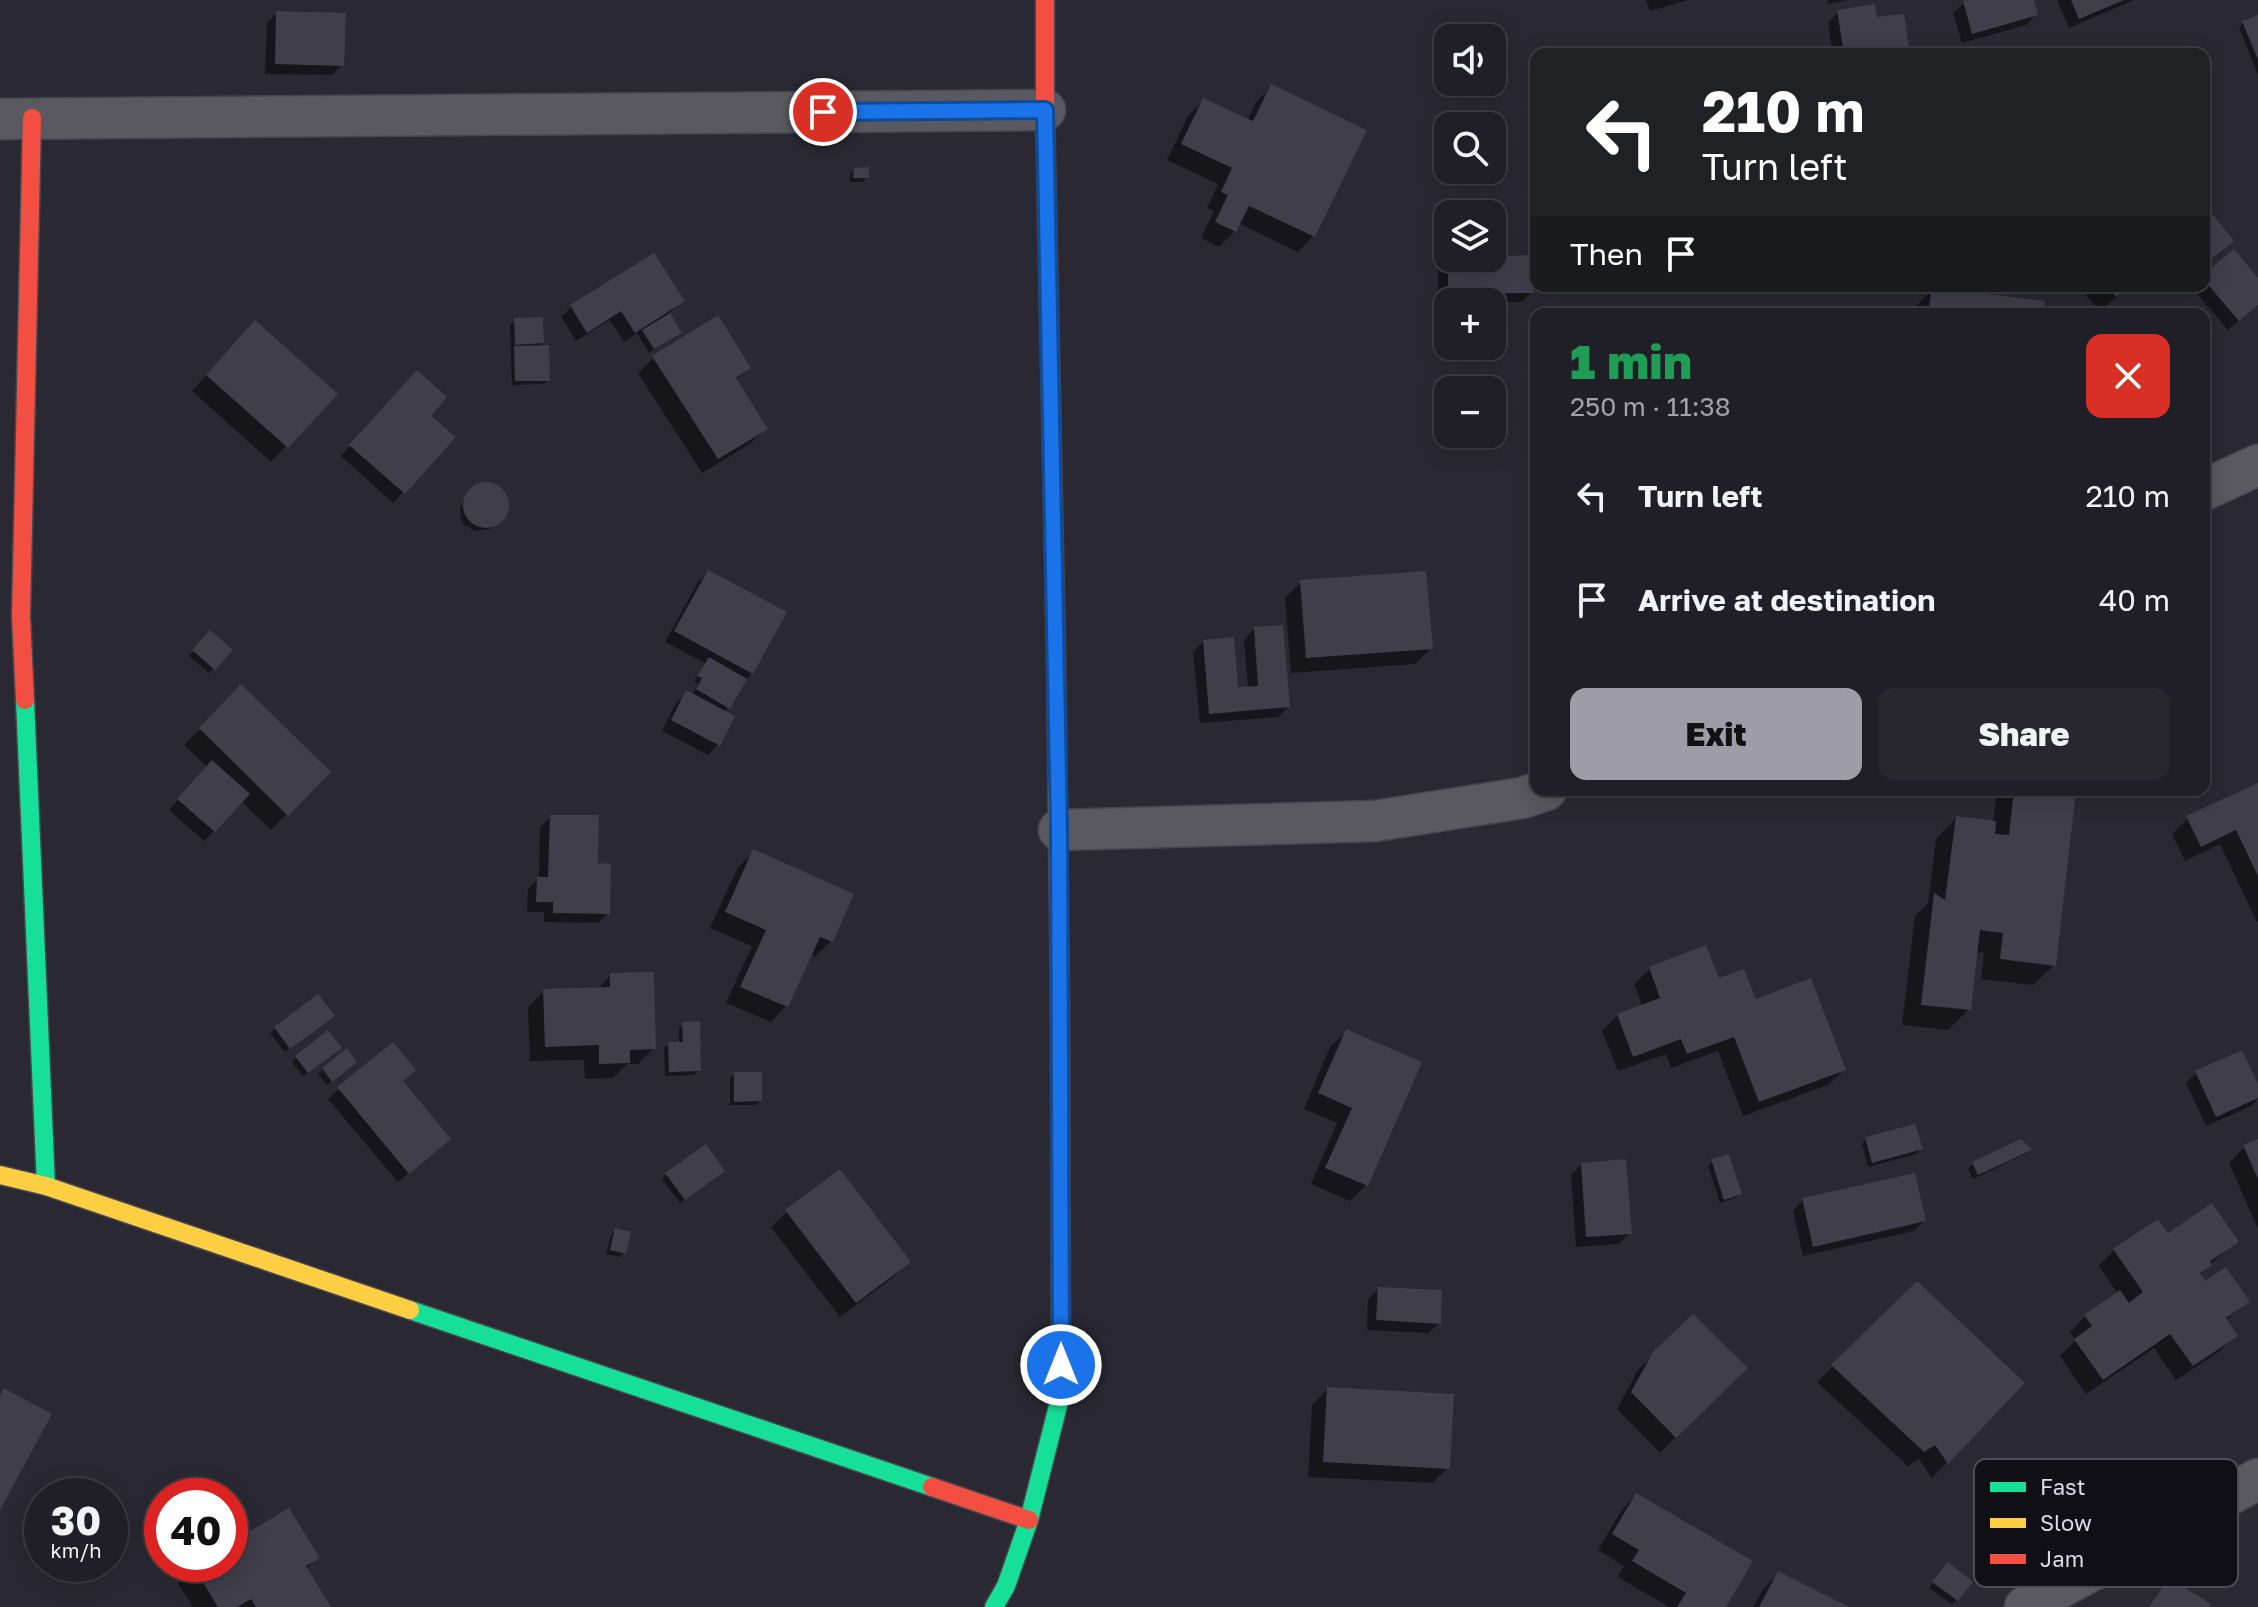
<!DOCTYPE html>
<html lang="en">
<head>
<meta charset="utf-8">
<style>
  :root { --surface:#201e26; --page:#28272e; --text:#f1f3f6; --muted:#a2a2a7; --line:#3d3c43; --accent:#9e9da7 }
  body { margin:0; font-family:"Golos Text",sans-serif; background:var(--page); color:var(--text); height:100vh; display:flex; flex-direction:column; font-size:30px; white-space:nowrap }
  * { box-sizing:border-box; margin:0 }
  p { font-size:26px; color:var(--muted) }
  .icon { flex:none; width:44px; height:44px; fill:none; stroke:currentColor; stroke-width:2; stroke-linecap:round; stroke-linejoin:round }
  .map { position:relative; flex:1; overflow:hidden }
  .drawer { position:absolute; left:1530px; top:308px; width:680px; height:488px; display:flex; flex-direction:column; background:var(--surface); border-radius:16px; box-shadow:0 4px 20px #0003,0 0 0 2px var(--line) }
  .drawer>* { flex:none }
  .top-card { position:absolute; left:1530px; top:48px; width:680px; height:244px; border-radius:16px; box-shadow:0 4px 20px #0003,0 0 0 2px var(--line); background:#202124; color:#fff; overflow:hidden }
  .controls { position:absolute; left:1434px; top:24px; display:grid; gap:16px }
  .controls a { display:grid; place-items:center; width:72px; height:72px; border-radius:16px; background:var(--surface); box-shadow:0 4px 20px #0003,0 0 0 2px var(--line); font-size:40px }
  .speed { position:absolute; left:24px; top:1478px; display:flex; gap:16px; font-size:40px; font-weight:700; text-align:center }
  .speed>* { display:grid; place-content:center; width:104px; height:104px; border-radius:50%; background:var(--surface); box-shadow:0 4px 20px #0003,0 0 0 2px var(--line); line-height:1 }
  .speed small { font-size:20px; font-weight:400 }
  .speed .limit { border:12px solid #d22; background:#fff; color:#111 }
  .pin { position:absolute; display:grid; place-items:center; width:68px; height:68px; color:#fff; margin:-34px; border:4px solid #fff; border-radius:50%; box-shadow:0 2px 8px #0007 }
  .me { position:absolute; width:88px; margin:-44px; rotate:0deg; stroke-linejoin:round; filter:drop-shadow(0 0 6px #0008) }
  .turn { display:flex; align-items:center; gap:28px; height:168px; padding:0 40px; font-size:36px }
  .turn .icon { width:104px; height:104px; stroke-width:2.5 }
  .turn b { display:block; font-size:56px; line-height:68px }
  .then { display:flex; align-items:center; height:76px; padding:0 40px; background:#0003; gap:16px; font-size:30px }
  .round { display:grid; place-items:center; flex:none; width:84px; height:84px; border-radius:16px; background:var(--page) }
  .head { display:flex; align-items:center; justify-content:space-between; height:136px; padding:0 40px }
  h1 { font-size:48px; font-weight:800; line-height:60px; color:#1e9e55 }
  .cta { display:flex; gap:16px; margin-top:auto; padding:16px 40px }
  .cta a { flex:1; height:92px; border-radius:16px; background:var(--accent); color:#111; font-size:32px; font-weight:800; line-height:92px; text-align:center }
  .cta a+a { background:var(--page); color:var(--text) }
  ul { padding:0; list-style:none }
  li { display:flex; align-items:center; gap:24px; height:104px; padding:0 40px }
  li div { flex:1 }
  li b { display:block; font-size:30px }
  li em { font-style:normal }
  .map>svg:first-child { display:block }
</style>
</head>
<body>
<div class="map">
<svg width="2258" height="1607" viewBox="0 0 2258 1607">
  <rect width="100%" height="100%" fill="#2a2832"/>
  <g fill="#0007">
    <polygon points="1646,0 1688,0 1650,11"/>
    <polygon points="1827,0 1847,0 1828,4"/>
    <polygon points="1974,0 2032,0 2036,15 2026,25 1962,43 1953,13 1964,3"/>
    <polygon points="2057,0 2134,0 2069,28"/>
    <polygon points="1838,12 1908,54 1833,54 1828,23"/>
    <polygon points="277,13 342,65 332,75 265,74 267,23"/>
    <polygon points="2258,17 2258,75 2239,27 2243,23"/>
    <polygon points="1272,87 1313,236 1298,252 1238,223 1235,231 1219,247 1201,238 1214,211 1207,208 1218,184 1167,160 1188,116 1204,100 1247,121 1256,102"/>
    <polygon points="854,170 867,177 863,182 850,182 850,174"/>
    <polygon points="1492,251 1532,292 1522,302 1439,304 1438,268 1448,258 1492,258"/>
    <polygon points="2204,277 2258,281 2258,305 2228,330 2192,288 2204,286"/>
    <polygon points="2078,286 2130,286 2100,311"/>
    <polygon points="1932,290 2042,314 1916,314 1917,305"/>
    <polygon points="682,301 668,314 679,332 649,353 637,333 624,342 610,320 576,341 561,317 571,307"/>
    <polygon points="541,319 542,347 548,380 543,384 512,385 510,325 515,320"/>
    <polygon points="240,338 335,394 271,462 192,391"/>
    <polygon points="654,358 749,368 735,381 765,428 750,444 702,473 638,373"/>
    <polygon points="407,383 428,416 453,437 393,503 341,456"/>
    <polygon points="491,485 503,493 507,506 505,513 490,529 476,531 464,525 461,519 460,507 472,489 478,486"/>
    <polygon points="708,572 752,673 745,680 724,713 718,744 708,755 662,731 676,703 687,693 692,696 698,684 694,681 705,663 665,642 698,582"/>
    <polygon points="1301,582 1431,648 1415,664 1291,673 1285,598"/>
    <polygon points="1254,629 1288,707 1278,717 1200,723 1193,652 1203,642 1236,689 1248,689 1244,640"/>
    <polygon points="210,633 230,650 209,673 189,656"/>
    <polygon points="242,687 328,772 271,830 241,801 204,841 169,810 207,767 184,745"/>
    <polygon points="2258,785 2258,921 2257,922 2220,844 2185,861 2172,834 2188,818"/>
    <polygon points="1997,790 2074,790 2054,965 2033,985 1981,979 1984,953 1975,952 1969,1009 1948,1030 1902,1025 1915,916 1928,903 1936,839 1956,818 1993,823"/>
    <polygon points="551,817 596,865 608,913 598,923 544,922 544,912 527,912 528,889 539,878 540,827"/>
    <polygon points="754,852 851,895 831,941 815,957 810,954 786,1006 771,1022 726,1003 752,946 710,928 738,867"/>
    <polygon points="1650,969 1718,981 1755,1001 1844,1070 1828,1085 1743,1116 1718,1051 1671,1068 1666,1054 1618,1071 1602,1031 1618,1015 1642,1006 1634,984"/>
    <polygon points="611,975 654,1048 638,1064 627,1064 613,1078 585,1079 584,1060 530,1061 528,1007 544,991 597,990"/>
    <polygon points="318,997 328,1021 285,1052 270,1033"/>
    <polygon points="683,1024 699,1070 694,1075 665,1076 664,1048 669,1044 679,1044 679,1028"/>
    <polygon points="1346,1032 1420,1063 1366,1185 1350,1201 1311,1184 1337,1123 1304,1109 1330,1047"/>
    <polygon points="346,1051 350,1066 327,1085 318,1074"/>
    <polygon points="335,1052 303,1076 292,1062 296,1057"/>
    <polygon points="2197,1072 2258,1089 2258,1098 2251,1106 2206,1126 2186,1083"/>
    <polygon points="735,1074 760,1101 756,1105 730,1105 730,1078"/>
    <polygon points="401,1082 438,1149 398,1182 328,1099 339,1089"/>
    <polygon points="1866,1139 1920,1149 1916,1154 1868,1167 1862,1144"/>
    <polygon points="2258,1141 2258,1229 2229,1163 2244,1147"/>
    <polygon points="2021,1142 2029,1150 2025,1154 1973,1179 1968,1169 1973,1164"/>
    <polygon points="1712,1161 1740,1194 1735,1198 1720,1203 1708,1166"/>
    <polygon points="1581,1165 1629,1234 1619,1244 1576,1247 1571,1175"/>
    <polygon points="666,1174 718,1175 680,1203 662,1179"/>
    <polygon points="1803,1200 1924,1221 1914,1231 1803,1256 1793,1211"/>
    <polygon points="787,1212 909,1261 893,1277 840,1317 771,1227"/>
    <polygon points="616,1230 624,1253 620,1257 606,1254 611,1235"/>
    <polygon points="2167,1236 2236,1241 2199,1275 2205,1283 2247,1302 2225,1321 2235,1335 2220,1351 2176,1380 2154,1348 2086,1394 2060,1356 2076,1340 2070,1332 2085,1316 2118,1294 2099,1266 2114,1250"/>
    <polygon points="1917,1283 2023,1383 1932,1478 1919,1459 1908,1466 1817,1382"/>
    <polygon points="1379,1289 1439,1323 1429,1333 1367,1330 1368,1299"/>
    <polygon points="1693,1316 1745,1368 1660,1453 1617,1409 1638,1370"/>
    <polygon points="1328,1389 1448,1468 1432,1483 1308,1477 1312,1405"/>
    <polygon points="1636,1495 1723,1607 1669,1607 1618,1577 1624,1566 1598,1550 1621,1511"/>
    <polygon points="230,1546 317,1558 306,1569 329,1607 193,1607 178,1583 199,1564 230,1564"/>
    <polygon points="1943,1569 1957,1600 1952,1604 1929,1588"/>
    <polygon points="1779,1573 1844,1607 1753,1607 1763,1589"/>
  </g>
  <g fill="#403e4b">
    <polygon points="1967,0 2034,0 2038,15 1972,34 1963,1"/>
    <polygon points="2071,0 2124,0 2079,19"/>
    <polygon points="1875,4 1877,17 1904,14 1910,54 1844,54 1837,10"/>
    <polygon points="276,11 346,13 344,66 275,64"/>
    <polygon points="2258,15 2258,60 2242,21"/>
    <polygon points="1271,84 1367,130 1315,237 1249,206 1236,232 1215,222 1228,195 1221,192 1232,168 1181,144 1203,98 1253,121"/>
    <polygon points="869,167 869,178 853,178 854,168"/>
    <polygon points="2204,204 2234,241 2204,265"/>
    <polygon points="1492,249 1508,249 1508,256 1534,255 1534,293 1448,294 1448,258 1492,258"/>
    <polygon points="2234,249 2258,278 2258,305 2239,321 2204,280 2204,274"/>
    <polygon points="654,253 685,301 635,333 621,311 587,333 570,305"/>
    <polygon points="2107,286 2130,286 2116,297"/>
    <polygon points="1932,287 2045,301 2044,314 1928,314"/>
    <polygon points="670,313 682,333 654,349 642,330"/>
    <polygon points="718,315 751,368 736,378 768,429 718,459 652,356"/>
    <polygon points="543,317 544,343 515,345 514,318"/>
    <polygon points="255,320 338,394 288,448 206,375"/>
    <polygon points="549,345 550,381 515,381 514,346"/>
    <polygon points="417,370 447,397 431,416 456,437 405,494 349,445"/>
    <circle cx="486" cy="505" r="23"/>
    <polygon points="708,570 787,612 753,674 674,631"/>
    <polygon points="1426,571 1433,649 1306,658 1300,580"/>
    <polygon points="1283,625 1290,707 1209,714 1203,640 1234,637 1238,687 1258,686 1254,627"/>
    <polygon points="210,630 233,650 215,670 192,650"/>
    <polygon points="709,657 747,679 730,709 696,689 702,678 697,676"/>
    <polygon points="241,684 331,772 288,816 199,728"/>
    <polygon points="686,690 735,716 720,746 671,720"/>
    <polygon points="212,760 250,794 215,832 177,799"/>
    <polygon points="2258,783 2258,876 2236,830 2201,847 2186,816"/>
    <polygon points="2014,790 2076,790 2056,966 2000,959 2003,933 1980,930 1971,1010 1921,1005 1934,893 1945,900 1956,816 1996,821 1995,834 2009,835"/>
    <polygon points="550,815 599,815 598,863 611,864 610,914 553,913 553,902 536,902 537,877 548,877"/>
    <polygon points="753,849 854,894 833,942 820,937 788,1007 740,987 766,930 725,912"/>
    <polygon points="1706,945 1719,978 1744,969 1756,999 1811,978 1846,1070 1759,1102 1734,1037 1687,1054 1681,1039 1633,1057 1617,1014 1660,998 1649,967"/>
    <polygon points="654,972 656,1049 630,1050 630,1063 599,1064 599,1045 545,1047 543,989 610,987 610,973"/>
    <polygon points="318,994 335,1016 290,1049 274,1027"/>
    <polygon points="700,1021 701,1071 669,1072 668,1042 683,1042 682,1022"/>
    <polygon points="1346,1029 1422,1062 1368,1186 1325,1168 1352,1108 1318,1093"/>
    <polygon points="328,1030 342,1048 308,1073 295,1056"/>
    <polygon points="393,1042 416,1070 403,1081 451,1139 409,1174 337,1087"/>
    <polygon points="347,1048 357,1062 332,1082 322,1068"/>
    <polygon points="2242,1050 2258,1084 2258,1098 2216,1117 2195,1071"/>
    <polygon points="734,1072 762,1072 762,1101 734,1102"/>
    <polygon points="1915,1124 1923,1149 1872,1163 1865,1137"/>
    <polygon points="2021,1139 2032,1150 1978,1175 1972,1162"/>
    <polygon points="2258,1139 2258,1179 2243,1145"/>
    <polygon points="706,1144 725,1171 685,1200 665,1173"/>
    <polygon points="1729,1154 1742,1194 1724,1200 1711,1159"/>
    <polygon points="1626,1159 1632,1234 1586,1237 1581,1163"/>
    <polygon points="840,1169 911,1262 856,1303 785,1210"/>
    <polygon points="1915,1173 1926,1221 1813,1247 1802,1198"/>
    <polygon points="2212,1203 2239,1242 2210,1261 2212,1265 2200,1273 2205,1281 2226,1267 2250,1302 2226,1318 2238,1336 2193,1366 2170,1334 2103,1380 2074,1339 2092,1326 2084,1315 2120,1290 2129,1303 2143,1292 2113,1249 2158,1219 2168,1233"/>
    <polygon points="615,1228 631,1232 626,1254 610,1250"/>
    <polygon points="1917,1281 2025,1383 1948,1464 1935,1445 1924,1452 1831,1365"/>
    <polygon points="1378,1287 1442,1290 1441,1324 1376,1320"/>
    <polygon points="1693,1314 1748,1368 1676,1438 1631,1392 1653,1352"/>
    <polygon points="1327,1387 1454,1394 1450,1469 1323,1462"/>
    <polygon points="4,1388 52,1414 0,1510 0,1396"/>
    <polygon points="1636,1493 1753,1561 1726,1607 1677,1607 1686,1593 1632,1561 1639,1550 1612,1534"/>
    <polygon points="289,1508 320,1558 306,1566 331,1607 256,1607 251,1599 237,1607 218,1607 193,1566 230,1564 230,1543"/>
    <polygon points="1948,1562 1973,1582 1958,1601 1932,1582"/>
    <polygon points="1778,1571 1849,1607 1759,1607"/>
    <polygon points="2169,1578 2211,1604 2209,1607 2149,1607"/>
  </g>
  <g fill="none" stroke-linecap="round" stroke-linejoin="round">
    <g stroke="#47464e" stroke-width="43">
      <g id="street">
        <polyline points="0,119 1045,110"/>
        <polyline points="2204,490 2258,465"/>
        <polyline points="1059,830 1375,821 1522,798 1546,790"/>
        <polyline points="2025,1607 2258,1479"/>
      </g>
    </g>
    <g stroke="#47464e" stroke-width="21">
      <g id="fast">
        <polyline points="25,700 46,1186"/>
        <polyline points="410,1310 932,1487"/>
        <polyline points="994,1607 1006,1586 1029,1520 1061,1394 1060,1003"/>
      </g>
    </g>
    <g stroke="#47464e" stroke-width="21">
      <g id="slow">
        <polyline points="1056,654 1060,1003"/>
        <polyline points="0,1175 46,1186 410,1310"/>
      </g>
    </g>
    <g stroke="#47464e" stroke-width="21">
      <g id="jam">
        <polyline points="1045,0 1045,110 1056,654"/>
        <polyline points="25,700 21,616 32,118"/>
        <polyline points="932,1487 1029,1520"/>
      </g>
    </g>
    <use href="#street" stroke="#5a595f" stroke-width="40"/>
    <use href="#fast" stroke="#16e098" stroke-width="18"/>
    <use href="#slow" stroke="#ffcf43" stroke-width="18"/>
    <use href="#jam" stroke="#f24e42" stroke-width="18"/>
  </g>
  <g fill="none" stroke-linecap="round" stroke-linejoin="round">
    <g stroke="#114b97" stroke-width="20">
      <polyline id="route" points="823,112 1045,110 1059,830 1061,1365"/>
    </g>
    <use href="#route" stroke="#1a73e8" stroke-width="14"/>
  </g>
  <rect x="1974" y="1459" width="264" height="128" rx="12" fill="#100f16" stroke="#4e4c54" stroke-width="2"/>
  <rect x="1990" y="1482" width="36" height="10" fill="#16e098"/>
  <rect x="1990" y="1518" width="36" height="10" fill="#ffcf43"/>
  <rect x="1990" y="1554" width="36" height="10" fill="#f24e42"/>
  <g font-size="22" fill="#dddce6">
    <text x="2040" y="1495">Fast</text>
    <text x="2040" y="1531">Slow</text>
    <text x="2040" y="1567">Jam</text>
  </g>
</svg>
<div class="controls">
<a><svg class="icon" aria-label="sound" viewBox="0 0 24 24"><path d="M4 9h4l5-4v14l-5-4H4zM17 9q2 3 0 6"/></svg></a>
<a><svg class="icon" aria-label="search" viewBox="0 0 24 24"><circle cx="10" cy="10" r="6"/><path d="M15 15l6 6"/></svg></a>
<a><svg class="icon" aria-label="layers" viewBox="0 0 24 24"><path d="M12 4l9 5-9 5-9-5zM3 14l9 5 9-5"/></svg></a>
<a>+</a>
<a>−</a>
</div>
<div class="speed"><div>30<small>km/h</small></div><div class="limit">40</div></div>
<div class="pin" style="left:823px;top:112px;background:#d93025"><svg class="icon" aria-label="arrive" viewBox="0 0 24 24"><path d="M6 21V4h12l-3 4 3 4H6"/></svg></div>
<svg class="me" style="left:1061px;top:1365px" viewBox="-20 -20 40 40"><circle r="17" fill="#1a73e8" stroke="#fff" stroke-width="3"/><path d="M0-11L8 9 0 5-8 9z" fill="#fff"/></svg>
<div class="top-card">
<div class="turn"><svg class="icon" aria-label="left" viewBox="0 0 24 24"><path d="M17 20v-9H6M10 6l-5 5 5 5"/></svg><div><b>210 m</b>Turn left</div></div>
<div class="then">Then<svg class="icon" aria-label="arrive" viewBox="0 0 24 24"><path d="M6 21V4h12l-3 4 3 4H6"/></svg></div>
</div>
<section class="drawer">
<div class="head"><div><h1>1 min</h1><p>250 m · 11:38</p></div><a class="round" style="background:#d93025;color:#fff"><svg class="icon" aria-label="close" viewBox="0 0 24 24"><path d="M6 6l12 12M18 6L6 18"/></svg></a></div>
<ul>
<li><svg class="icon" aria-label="left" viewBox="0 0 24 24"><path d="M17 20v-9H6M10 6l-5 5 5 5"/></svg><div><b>Turn left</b></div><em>210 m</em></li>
<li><svg class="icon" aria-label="arrive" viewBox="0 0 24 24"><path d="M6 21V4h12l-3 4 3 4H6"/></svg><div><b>Arrive at destination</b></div><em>40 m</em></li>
</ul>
<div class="cta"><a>Exit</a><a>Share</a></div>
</section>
</div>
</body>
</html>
